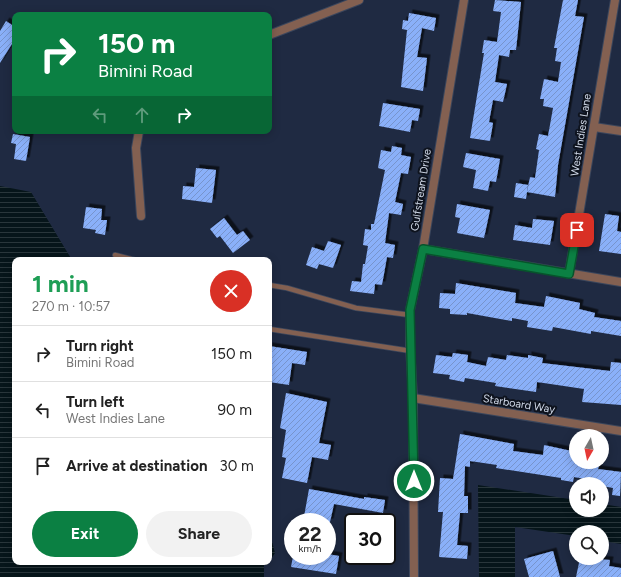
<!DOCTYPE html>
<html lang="en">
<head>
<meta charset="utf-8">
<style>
  :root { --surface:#fff; --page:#f2f2f2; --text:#222; --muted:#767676; --line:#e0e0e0; --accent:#0b8043 }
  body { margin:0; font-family:Figtree,sans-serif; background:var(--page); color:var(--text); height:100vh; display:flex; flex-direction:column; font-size:15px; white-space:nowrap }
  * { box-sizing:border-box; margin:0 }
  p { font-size:13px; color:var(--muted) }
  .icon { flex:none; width:22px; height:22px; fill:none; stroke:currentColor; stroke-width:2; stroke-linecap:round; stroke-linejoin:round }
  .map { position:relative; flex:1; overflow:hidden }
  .drawer { position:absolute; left:12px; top:257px; width:260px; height:308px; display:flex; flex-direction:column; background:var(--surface); border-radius:8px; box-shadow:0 2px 10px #0003 }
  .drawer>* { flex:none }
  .top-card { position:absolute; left:12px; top:12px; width:260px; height:122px; border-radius:8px; box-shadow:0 2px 10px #0003; background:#0b8043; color:#fff; overflow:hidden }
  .needle { width:26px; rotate:189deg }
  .controls { position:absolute; left:569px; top:429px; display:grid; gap:8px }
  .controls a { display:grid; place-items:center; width:40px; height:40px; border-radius:50%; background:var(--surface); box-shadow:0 2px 10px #0003; font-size:20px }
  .speed { position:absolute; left:284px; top:513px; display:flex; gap:8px; font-size:20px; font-weight:700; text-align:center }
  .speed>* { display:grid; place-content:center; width:52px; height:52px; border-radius:50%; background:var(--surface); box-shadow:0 2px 10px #0003; line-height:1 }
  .speed small { font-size:10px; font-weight:400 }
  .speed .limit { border:2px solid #111; border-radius:6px; background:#fff; color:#111 }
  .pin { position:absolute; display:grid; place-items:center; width:34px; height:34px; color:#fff; margin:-17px; border-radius:8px; box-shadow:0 2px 6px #0006 }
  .me { position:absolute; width:44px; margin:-22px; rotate:0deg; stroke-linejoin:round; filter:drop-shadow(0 0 3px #0008) }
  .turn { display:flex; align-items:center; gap:14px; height:84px; padding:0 20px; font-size:18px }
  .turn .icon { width:52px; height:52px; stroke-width:2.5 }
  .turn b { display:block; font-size:28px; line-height:34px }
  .lanes { display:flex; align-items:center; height:38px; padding:0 20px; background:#0003; justify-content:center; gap:20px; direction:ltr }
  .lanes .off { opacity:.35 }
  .round { display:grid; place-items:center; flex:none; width:42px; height:42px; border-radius:21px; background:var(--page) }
  .overview { display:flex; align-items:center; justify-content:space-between; height:68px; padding:0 20px }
  h1 { font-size:24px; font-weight:700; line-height:30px; color:#1e9e55 }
  .button { display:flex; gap:8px; margin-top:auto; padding:8px 20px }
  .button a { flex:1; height:46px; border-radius:24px; background:var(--accent); color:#fff; font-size:16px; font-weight:700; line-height:46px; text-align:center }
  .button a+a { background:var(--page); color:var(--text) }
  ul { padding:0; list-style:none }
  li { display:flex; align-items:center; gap:12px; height:56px; padding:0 20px; border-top:1px solid var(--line) }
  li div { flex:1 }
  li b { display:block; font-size:15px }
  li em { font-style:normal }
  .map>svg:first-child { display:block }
</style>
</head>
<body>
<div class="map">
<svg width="621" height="577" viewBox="0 0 621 577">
  <defs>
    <pattern id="water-rules" width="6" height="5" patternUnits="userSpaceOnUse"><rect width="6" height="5" fill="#06151a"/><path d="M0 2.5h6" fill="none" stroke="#29363b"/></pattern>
    <pattern id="building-hatch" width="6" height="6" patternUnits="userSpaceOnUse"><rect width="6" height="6" fill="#8ab0f9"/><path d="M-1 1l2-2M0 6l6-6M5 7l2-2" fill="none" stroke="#7794cc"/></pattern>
    <filter id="shadow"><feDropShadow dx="3.5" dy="-3.5" stdDeviation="0" flood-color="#0009"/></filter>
  </defs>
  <rect width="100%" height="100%" fill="#1f2a42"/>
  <g fill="url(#water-rules)">
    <polygon points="0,186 31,192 72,260 15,260 15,562 269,562 269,530 275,553 267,565 264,565 264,577 0,577"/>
    <polygon points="478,485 576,500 576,510 602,510 602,504 621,507 621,544 602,541 602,532 576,532 576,536 515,527 515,577 479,577"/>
  </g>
  <g fill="url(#building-hatch)" filter="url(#shadow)">
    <polygon points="495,0 521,2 516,50 510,50 509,57 499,55 495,82 507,84 503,102 493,100 489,122 493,123 490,141 470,138 484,53 482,53 484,40 497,42 501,12 493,11"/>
    <polygon points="563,0 578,0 575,16 584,17 558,165 555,197 527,192 530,177 535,178 539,150 536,149 539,134 548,136 553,108 543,106 544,99 540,99 544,79 558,82 561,62 555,61 557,48 554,48"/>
    <polygon points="409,13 436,18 434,31 422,28 417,57 427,58 423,91 401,87 407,30 402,29 403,20 408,21"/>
    <polygon points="6,21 15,27 15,39 0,63 0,31"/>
    <polygon points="383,103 420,109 418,121 412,120 410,132 379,126"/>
    <polygon points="13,134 30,137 26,161 14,159 16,144 11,143"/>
    <polygon points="392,146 402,148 401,155 411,157 408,174 401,173 395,202 403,204 401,215 389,213 385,243 395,245 393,258 387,257 382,285 375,284 374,294 350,291 352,281 361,282 363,264 365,264 368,246 363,245 365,229 371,230 371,224 374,224 385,170 378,168 381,150 391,152"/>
    <polygon points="466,153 500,159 496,182 490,181 488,191 473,188 476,170 463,167"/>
    <polygon points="196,168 216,170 212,203 182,199 183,186 194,187"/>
    <polygon points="516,183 528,185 526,199 514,197"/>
    <polygon points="457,204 490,210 484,238 457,233 460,218 455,217"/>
    <polygon points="86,207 102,209 101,220 107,220 105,235 95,233 96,230 83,228"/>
    <polygon points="605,214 619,216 617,231 621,232 621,254 599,251"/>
    <polygon points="224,218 237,235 243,231 250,240 233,253 220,236 217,238 210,229"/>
    <polygon points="533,219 554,221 550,245 513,240 515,225 532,228"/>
    <polygon points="328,241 341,245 333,268 319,264 317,269 306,265 312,247 324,251"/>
    <polygon points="456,283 516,293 515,303 544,307 546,296 580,303 579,309 595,313 594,317 621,321 621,336 591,331 591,334 553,327 552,331 527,327 528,321 512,318 512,321 467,313 467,315 450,314 450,309 439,308 440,293 455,294"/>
    <polygon points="269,346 307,352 305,365 292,363 289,385 269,382"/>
    <polygon points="453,353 468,355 467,362 486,366 488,357 506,360 507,355 528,358 528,355 543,358 542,363 610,371 611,362 621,363 621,405 582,402 584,389 537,382 536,392 495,386 496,383 465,378 464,382 449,379 450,375 433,373 436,355 452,357"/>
    <polygon points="286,393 327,402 319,443 331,445 328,460 312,457 307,483 282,478 286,458 282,457 286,430 280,428"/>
    <polygon points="460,434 514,444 513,451 543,455 544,445 576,452 576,462 600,462 598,469 621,472 620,496 612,495 613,488 602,486 601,482 574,477 573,482 561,480 561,478 496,468 497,465 470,461 470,467 465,466 464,496 468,496 468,513 460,513 457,545 468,546 467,559 439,557 443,512 438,512 440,478 453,479"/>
    <polygon points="309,489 364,499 364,497 385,500 383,513 334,504 330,522 303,522"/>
    <polygon points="553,551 560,577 529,577 524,559"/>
    <polygon points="327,554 339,556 336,574 291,567 293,556 327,556"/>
    <polygon points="580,558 610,560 609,566 621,568 621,577 576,577"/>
  </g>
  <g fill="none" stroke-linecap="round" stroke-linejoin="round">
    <g stroke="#3b465c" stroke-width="6">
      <g id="lane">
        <polyline points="115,255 135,260"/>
        <polyline points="269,285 287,288 356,308 410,315"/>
        <polyline points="269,329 411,351"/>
      </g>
    </g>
    <g stroke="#3b465c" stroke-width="10">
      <g id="street">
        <polyline points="269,35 359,0"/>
        <polyline points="594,127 621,131"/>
        <polyline points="139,131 136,148 141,216"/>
        <polyline points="423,249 621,282"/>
        <polyline points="569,274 615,0"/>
        <polyline points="413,398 621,431"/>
        <polyline points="414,577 413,398 410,345 410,310 423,249 464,0"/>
      </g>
    </g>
    <use href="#lane" stroke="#836051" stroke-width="4.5"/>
    <use href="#street" stroke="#836051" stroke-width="8"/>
  </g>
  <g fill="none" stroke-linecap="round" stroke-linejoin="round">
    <g stroke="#07532c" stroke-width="10">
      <polyline id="route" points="414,481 410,310 423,249 569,274 577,230"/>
    </g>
    <use href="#route" stroke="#0b8043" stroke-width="7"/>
  </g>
  <g text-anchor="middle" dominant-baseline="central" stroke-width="4" stroke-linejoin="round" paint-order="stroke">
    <g font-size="11" fill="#d0d8e7" stroke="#0e131e">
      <text transform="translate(581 135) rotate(-81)">West Indies Lane</text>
      <text transform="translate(421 190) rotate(-81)">Gulfstream Drive</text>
      <text transform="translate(519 404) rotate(9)">Starboard Way</text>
    </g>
  </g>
</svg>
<div class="controls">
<a><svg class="needle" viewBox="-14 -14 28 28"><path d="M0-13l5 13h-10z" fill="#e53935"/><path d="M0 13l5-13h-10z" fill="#767676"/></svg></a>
<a><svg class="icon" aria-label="sound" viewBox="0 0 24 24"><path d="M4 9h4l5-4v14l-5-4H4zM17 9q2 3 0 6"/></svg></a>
<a><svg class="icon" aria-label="search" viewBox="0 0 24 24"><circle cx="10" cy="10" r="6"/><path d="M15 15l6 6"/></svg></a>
</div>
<div class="speed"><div>22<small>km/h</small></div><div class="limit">30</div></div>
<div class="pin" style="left:577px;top:230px;background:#d93025"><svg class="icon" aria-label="arrive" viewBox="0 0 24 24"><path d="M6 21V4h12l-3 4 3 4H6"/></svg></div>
<svg class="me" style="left:414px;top:481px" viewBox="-20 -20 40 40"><circle r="17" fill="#0b8043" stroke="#fff" stroke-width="3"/><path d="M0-11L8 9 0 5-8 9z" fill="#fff"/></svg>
<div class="top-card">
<div class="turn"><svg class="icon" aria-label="right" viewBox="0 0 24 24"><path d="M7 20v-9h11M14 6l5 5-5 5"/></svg><div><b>150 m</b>Bimini Road</div></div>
<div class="lanes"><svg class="icon off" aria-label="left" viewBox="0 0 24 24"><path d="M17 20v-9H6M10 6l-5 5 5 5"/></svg><svg class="icon off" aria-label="ahead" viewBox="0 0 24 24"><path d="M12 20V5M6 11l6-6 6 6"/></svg><svg class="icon" aria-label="right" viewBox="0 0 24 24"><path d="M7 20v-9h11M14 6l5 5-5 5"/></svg></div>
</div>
<section class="drawer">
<div class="overview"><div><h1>1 min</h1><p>270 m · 10:57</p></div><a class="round" style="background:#d93025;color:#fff"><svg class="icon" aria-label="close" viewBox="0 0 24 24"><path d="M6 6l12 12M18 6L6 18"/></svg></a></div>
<ul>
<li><svg class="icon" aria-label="right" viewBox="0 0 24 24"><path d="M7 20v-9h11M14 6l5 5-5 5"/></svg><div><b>Turn right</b><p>Bimini Road</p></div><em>150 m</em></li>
<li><svg class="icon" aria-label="left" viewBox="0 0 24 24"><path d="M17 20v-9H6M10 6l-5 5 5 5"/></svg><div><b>Turn left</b><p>West Indies Lane</p></div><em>90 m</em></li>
<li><svg class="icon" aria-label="arrive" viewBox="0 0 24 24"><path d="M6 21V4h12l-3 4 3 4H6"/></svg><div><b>Arrive at destination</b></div><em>30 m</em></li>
</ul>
<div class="button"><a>Exit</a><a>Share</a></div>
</section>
</div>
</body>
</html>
